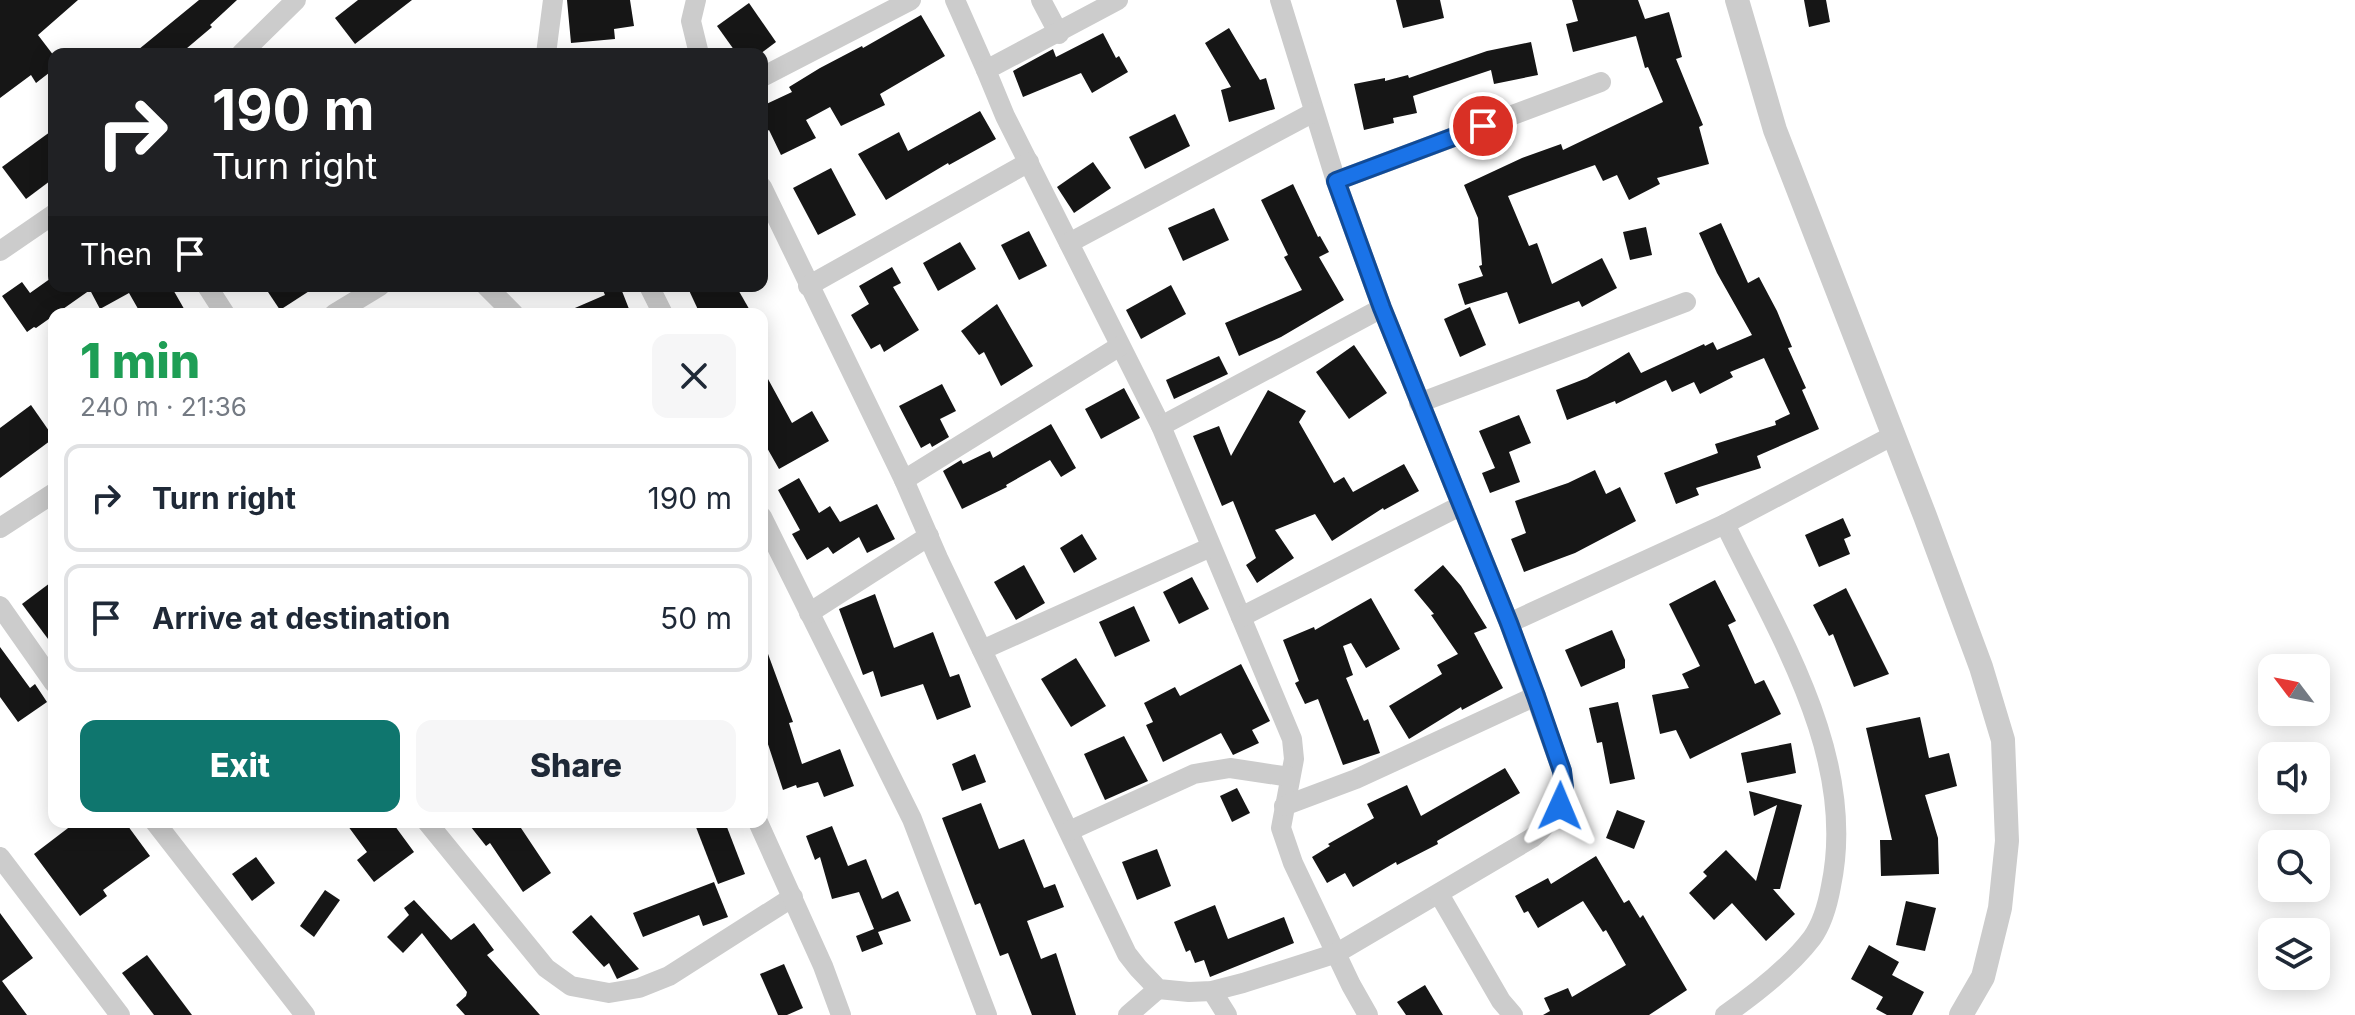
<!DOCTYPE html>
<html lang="en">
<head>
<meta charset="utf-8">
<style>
  :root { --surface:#fff; --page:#f6f6f7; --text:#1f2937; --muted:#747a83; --line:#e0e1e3; --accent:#0f766e }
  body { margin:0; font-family:Inter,sans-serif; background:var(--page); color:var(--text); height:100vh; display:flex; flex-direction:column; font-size:30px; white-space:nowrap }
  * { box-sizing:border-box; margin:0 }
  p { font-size:26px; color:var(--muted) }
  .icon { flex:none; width:44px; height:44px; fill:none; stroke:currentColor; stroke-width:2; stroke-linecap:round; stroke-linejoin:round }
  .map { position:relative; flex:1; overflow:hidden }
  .drawer { position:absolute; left:48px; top:308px; width:720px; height:520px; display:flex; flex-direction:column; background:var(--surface); border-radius:16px; box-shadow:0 4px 20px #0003 }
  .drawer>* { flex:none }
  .guide { position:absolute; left:48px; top:48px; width:720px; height:244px; border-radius:16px; box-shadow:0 4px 20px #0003; background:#202124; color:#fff; overflow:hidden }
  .needle { width:52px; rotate:302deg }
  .fabs { position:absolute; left:2258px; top:654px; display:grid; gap:16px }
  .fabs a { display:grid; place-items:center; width:72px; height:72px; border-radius:16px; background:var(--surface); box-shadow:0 4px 20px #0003; font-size:40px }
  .pin { position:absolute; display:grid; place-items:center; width:68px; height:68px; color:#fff; margin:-34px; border:4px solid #fff; border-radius:50%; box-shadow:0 2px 8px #0007 }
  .me { position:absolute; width:88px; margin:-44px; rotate:1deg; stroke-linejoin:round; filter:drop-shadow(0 0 6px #0008) }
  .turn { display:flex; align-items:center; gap:28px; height:168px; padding:0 32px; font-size:36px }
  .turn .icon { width:104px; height:104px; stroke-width:2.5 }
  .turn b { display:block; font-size:56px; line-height:68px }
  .then { display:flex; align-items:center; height:76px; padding:0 32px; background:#0003; gap:16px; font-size:30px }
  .round { display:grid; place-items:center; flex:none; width:84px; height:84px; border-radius:16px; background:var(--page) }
  .summary { display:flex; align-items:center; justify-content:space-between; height:136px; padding:0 32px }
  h1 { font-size:48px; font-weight:800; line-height:60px; color:#1e9e55 }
  .cta { display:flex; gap:16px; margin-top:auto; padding:16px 32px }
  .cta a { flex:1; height:92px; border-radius:16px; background:var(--accent); color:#fff; font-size:32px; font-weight:800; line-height:92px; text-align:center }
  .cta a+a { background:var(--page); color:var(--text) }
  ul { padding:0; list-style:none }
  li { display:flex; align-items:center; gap:24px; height:108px; margin:0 16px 12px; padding:0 16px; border:4px solid var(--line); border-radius:16px }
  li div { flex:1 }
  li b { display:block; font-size:30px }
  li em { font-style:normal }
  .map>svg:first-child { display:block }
</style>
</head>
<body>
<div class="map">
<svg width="2355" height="1015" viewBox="0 0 2355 1015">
  <rect width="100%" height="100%" fill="#fff"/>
  <g fill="#161616">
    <polygon points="0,0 78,0 38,35 54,56 54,69 36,83 31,75 0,98"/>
    <polygon points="199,0 237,0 210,25 212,27 180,54 133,54"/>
    <polygon points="358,0 412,0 355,44 335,18"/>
    <polygon points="567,0 630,0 634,26 614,29 615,39 571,43"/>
    <polygon points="1396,0 1440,0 1444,18 1403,28"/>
    <polygon points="1572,0 1638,0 1645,19 1669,12 1682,57 1676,59 1703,125 1699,127 1709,164 1657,178 1660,184 1629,200 1617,175 1603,181 1595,165 1508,196 1529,246 1537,243 1552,284 1602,258 1617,288 1582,307 1579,301 1519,324 1507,292 1465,305 1458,284 1483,276 1479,266 1482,265 1478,218 1464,185 1522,158 1561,144 1563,150 1663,102 1648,67 1645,68 1636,36 1573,52 1566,24 1578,21"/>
    <polygon points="1804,0 1826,0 1830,22 1809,27"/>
    <polygon points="749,3 776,42 760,54 737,54 717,26"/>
    <polygon points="921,15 945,56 880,94 885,105 841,126 830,107 806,120 816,138 781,155 769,130 762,134 762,106 792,92 789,87 820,68 862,46 863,48"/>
    <polygon points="1229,28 1260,80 1266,78 1275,109 1229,122 1221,90 1231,87 1205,43"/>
    <polygon points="1103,33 1116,58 1119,56 1128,72 1092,93 1081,73 1023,97 1013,71 1053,49 1056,57"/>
    <polygon points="1531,42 1538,75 1494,84 1491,70 1413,96 1417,113 1393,118 1394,123 1364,130 1354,84 1385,78 1385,81 1408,75 1409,78 1487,51"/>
    <polygon points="980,111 996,139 949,165 948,163 886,200 858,154 899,132 908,151"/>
    <polygon points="1175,114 1190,146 1145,169 1129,137"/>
    <polygon points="54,129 54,178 26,199 2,167"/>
    <polygon points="1093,162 1111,188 1074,213 1057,187"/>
    <polygon points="831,168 856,215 818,235 793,188"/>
    <polygon points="1293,184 1318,237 1320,236 1329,252 1319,257 1344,300 1281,337 1239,356 1225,323 1302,290 1284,257 1288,255 1261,200"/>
    <polygon points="1214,208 1229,240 1183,261 1168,228"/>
    <polygon points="1721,223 1748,283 1759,277 1777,311 1792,347 1788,348 1806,388 1802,390 1819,429 1757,456 1761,468 1696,488 1699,495 1676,504 1664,473 1718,453 1715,444 1776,425 1775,421 1790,414 1764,358 1730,372 1733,377 1700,394 1694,382 1672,392 1666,380 1616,404 1615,401 1567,420 1556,390 1587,378 1629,352 1641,373 1704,344 1705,346 1713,342 1717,350 1752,335 1717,273 1699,233"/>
    <polygon points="1646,227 1652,255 1630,260 1623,232"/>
    <polygon points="1029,231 1047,266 1019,280 1001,245"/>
    <polygon points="960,242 976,269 938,291 923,263"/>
    <polygon points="892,267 901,283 893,287 919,330 884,352 880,344 871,349 851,315 869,304 859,286"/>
    <polygon points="54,276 54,286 171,286 187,314 141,314 129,293 100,309 90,290 36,328 34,327 27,332 2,296 22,282 30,293"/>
    <polygon points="1171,285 1186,314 1141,339 1126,310"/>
    <polygon points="264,286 317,286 280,310"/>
    <polygon points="601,286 620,286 631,314 561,314 605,295"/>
    <polygon points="687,286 736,286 752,314 700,314"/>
    <polygon points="997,304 1033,366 1001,386 984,352 979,355 961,331"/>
    <polygon points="1470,307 1486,345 1460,357 1444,319"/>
    <polygon points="1354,345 1387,393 1349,419 1316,372"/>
    <polygon points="1219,356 1228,374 1174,399 1166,380"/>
    <polygon points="762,368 792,423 812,411 829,441 779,469 762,439"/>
    <polygon points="942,384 956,411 940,419 949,437 932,447 930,443 921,448 899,406"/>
    <polygon points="1124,388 1140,418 1101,439 1085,409"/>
    <polygon points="1268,390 1306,411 1299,422 1334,483 1344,477 1353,492 1404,464 1419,491 1384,510 1383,508 1332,541 1315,514 1275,530 1294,558 1257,583 1246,565 1256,558 1233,501 1222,506 1193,436 1219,426 1231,456"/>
    <polygon points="31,405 54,438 0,478 0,428"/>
    <polygon points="1519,415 1531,443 1509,452 1520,482 1490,493 1482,473 1495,468 1479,431"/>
    <polygon points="1051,424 1076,468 1061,477 1050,460 1006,485 1007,487 962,509 943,471 961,460 963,464 990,451 993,458"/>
    <polygon points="1595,470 1606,494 1620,487 1636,521 1575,553 1524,572 1511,539 1526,533 1515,501 1568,483"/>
    <polygon points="799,478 819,513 830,506 840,522 877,504 895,539 867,553 859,537 833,554 828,547 807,560 792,534 800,530 778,490"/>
    <polygon points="1843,518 1851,536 1844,539 1850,554 1819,567 1805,535"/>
    <polygon points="1082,534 1097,559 1074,573 1060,548"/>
    <polygon points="1024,565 1045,603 1016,620 994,582"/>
    <polygon points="1443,565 1461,586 1487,628 1474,633 1503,688 1462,710 1461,707 1409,739 1389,706 1442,674 1437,665 1458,654 1431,615 1434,614 1414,590"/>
    <polygon points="1192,577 1209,609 1179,624 1163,592"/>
    <polygon points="54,580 54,647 22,604"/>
    <polygon points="1715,580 1736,621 1728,625 1755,684 1764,680 1781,714 1690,759 1676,730 1660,734 1652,695 1689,688 1682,674 1700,666 1669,604"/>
    <polygon points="1846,588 1889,674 1854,687 1833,634 1829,636 1813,605"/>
    <polygon points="875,594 894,648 933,632 950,677 959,674 971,707 937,720 923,684 881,697 873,671 863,675 839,609"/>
    <polygon points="1371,598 1400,649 1366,668 1351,643 1343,646 1353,675 1346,678 1363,719 1364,721 1368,719 1380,753 1343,765 1318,699 1305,704 1295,683 1299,681 1283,640 1314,627 1315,630"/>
    <polygon points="1134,606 1150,641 1115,657 1099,622"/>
    <polygon points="1612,630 1625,660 1625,668 1581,687 1565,650"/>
    <polygon points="762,643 764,643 793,722 789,723 802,764 840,749 854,786 824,797 818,782 797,788 796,785 783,790 762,726"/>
    <polygon points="0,647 30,688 35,684 47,702 18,722 0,697"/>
    <polygon points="1076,658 1106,706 1071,727 1041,679"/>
    <polygon points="1241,664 1270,721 1252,730 1259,743 1233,755 1221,733 1163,762 1146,725 1153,722 1144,703 1175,687 1180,696"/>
    <polygon points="1618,702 1635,779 1610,784 1602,742 1597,743 1589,708"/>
    <polygon points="1920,717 1929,758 1949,753 1957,786 1925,795 1938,838 1939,874 1881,876 1880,840 1892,840 1866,728"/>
    <polygon points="1124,736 1148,781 1105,800 1084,754"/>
    <polygon points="1791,743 1796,773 1747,783 1741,753"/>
    <polygon points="975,754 986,782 962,791 952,764"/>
    <polygon points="1505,768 1520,793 1437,841 1438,844 1397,865 1396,862 1353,887 1345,873 1327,883 1312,857 1330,846 1328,844 1374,818 1367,804 1407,785 1421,816"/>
    <polygon points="1237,788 1250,813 1232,822 1220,796"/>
    <polygon points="1749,791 1802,805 1780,889 1773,889 1795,914 1766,941 1732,903 1714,920 1689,893 1707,876 1703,872 1726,850 1756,881 1777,805 1754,816"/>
    <polygon points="981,803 999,849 1024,839 1044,888 1055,884 1064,907 1027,921 1041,959 1056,953 1076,1015 1032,1015 1008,953 1000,956 980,903 975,905 942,818"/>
    <polygon points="1617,810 1645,821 1634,849 1606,838"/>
    <polygon points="76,822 125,822 150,856 103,890 107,896 80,916 34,854"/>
    <polygon points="345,822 392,822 414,852 374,882 357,860 367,852"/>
    <polygon points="467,822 517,822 551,873 523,892 490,843 486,846"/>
    <polygon points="694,822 725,822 745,874 718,884"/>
    <polygon points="832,826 848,866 866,859 882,899 898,891 911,921 878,932 883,944 862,952 856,936 874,929 859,892 832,899 820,857 815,860 806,836"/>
    <polygon points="1157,849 1171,886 1137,900 1122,862"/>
    <polygon points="1596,856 1624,903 1629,900 1640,918 1643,915 1687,990 1649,1015 1543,1015 1550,1011 1544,998 1568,988 1572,997 1626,965 1606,930 1603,932 1583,901 1538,928 1528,911 1524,913 1515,896 1548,878 1551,884"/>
    <polygon points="256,857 275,883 252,901 232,874"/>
    <polygon points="714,882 728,917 703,926 699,915 643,937 633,913"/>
    <polygon points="325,890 340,900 314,937 300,926"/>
    <polygon points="414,900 451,940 474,923 494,950 487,955 540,1015 465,1015 456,1005 466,996 467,992 422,933 403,953 387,937 409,915 404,908"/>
    <polygon points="1906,901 1936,908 1925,951 1896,945"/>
    <polygon points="1215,905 1228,939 1284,917 1294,943 1210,977 1204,960 1195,963 1190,950 1186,952 1174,922"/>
    <polygon points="0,913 33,958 2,981 27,1015 0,1015"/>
    <polygon points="591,915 592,916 639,969 617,979 609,963 604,967 572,932"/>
    <polygon points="1869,945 1899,962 1892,975 1924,992 1912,1015 1887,1015 1876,1009 1883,997 1851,979"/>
    <polygon points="147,955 192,1015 154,1015 122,973"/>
    <polygon points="784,964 803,1008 787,1015 778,1015 760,974"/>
    <polygon points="1425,985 1443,1015 1406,1015 1397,1002"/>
  </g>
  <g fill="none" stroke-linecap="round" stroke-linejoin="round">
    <g stroke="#ccc" stroke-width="20">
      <polyline points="696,0 691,21 699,54"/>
      <polyline points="955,0 986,70"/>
      <polyline points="1041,0 1059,34"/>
      <polyline points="1118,0 986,70 1005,116 1161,426 1292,739 1294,759 1281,828 1293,863 1351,985 1368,1015"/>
      <polyline points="241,54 296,0"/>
      <polyline points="546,54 553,0"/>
      <polyline points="762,77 911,0"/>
      <polyline points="1336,181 1601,82"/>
      <path d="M762 187 904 480 938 558 1127 954 1138 968 1158 989 1189 992 1212 991 1243 983 1337 953 1532 838C1555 819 1565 801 1562 771L1509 623 1382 308 1336 181 1280 0"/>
      <polyline points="1069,243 1314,112"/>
      <polyline points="0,251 54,214"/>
      <polyline points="207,286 225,314"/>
      <polyline points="486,286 514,314"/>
      <polyline points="649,286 663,314"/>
      <polyline points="808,286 1029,162"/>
      <polyline points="334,314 380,286"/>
      <polyline points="1419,403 1686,302"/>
      <polyline points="1161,426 1382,308"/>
      <polyline points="904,480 1120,346"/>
      <polyline points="762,517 912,819 987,1015"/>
      <path d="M1725 524C1778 634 1858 758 1831 886 1828 903 1822 924 1812 938 1790 967 1755 994 1725 1015"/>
      <polyline points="0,528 54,493"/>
      <polyline points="0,606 54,683"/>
      <polyline points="809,613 929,536"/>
      <polyline points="1241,617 1462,505"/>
      <polyline points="1509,623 1725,524 1892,436"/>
      <polyline points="982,650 1211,547"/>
      <polyline points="1284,806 1356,779 1536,696"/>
      <polyline points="155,822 305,1015"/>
      <polyline points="427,822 546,968 571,986 609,993 639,988 669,976 793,897"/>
      <polyline points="758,822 823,966 841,1015"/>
      <polyline points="1069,831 1194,774 1230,768 1290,777"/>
      <polyline points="0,857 120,1015"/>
      <polyline points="1439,894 1501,1001 1513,1015"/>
      <polyline points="1212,991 1227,1015"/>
      <polyline points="1128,1015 1158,989"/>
    </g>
    <polyline stroke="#ccc" stroke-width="24" points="1737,0 1775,130 1925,516 1981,667 2003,740 2007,841 2000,908 1983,977 1961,1015"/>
  </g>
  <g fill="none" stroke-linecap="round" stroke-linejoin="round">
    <g stroke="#114b97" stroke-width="20">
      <polyline id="route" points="1483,126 1336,181 1382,308 1509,623 1536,696 1562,771 1564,787 1560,806"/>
    </g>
    <use href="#route" stroke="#1a73e8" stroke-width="14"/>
  </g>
</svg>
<div class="fabs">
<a><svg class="needle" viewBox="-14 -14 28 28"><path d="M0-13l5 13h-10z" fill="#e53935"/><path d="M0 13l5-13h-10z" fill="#747a83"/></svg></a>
<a><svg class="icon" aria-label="sound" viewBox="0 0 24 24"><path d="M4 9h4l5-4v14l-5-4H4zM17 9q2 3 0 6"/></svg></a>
<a><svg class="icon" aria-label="search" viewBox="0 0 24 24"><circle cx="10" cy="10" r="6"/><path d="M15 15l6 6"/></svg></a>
<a><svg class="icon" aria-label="layers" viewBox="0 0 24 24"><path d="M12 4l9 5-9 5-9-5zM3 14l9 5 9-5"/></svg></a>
</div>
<div class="pin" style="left:1483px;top:126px;background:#d93025"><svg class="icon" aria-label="arrive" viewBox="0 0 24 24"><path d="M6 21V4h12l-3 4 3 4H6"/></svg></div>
<svg class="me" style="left:1560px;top:806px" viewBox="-20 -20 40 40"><path d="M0-17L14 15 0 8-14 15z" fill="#1a73e8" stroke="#fff" stroke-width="4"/></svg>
<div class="guide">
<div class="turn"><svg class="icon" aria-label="right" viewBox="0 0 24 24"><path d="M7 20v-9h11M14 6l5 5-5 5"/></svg><div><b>190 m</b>Turn right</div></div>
<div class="then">Then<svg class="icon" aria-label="arrive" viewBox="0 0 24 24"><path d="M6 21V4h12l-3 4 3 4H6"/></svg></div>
</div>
<section class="drawer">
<div class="summary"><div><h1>1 min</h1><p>240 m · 21:36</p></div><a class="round"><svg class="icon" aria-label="close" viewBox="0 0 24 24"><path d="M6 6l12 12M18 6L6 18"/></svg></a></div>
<ul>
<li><svg class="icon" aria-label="right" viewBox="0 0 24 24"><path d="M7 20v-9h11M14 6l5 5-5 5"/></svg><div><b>Turn right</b></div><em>190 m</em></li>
<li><svg class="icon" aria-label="arrive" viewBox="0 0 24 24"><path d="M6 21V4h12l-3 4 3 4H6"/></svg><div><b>Arrive at destination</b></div><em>50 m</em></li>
</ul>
<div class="cta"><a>Exit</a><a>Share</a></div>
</section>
</div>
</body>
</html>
